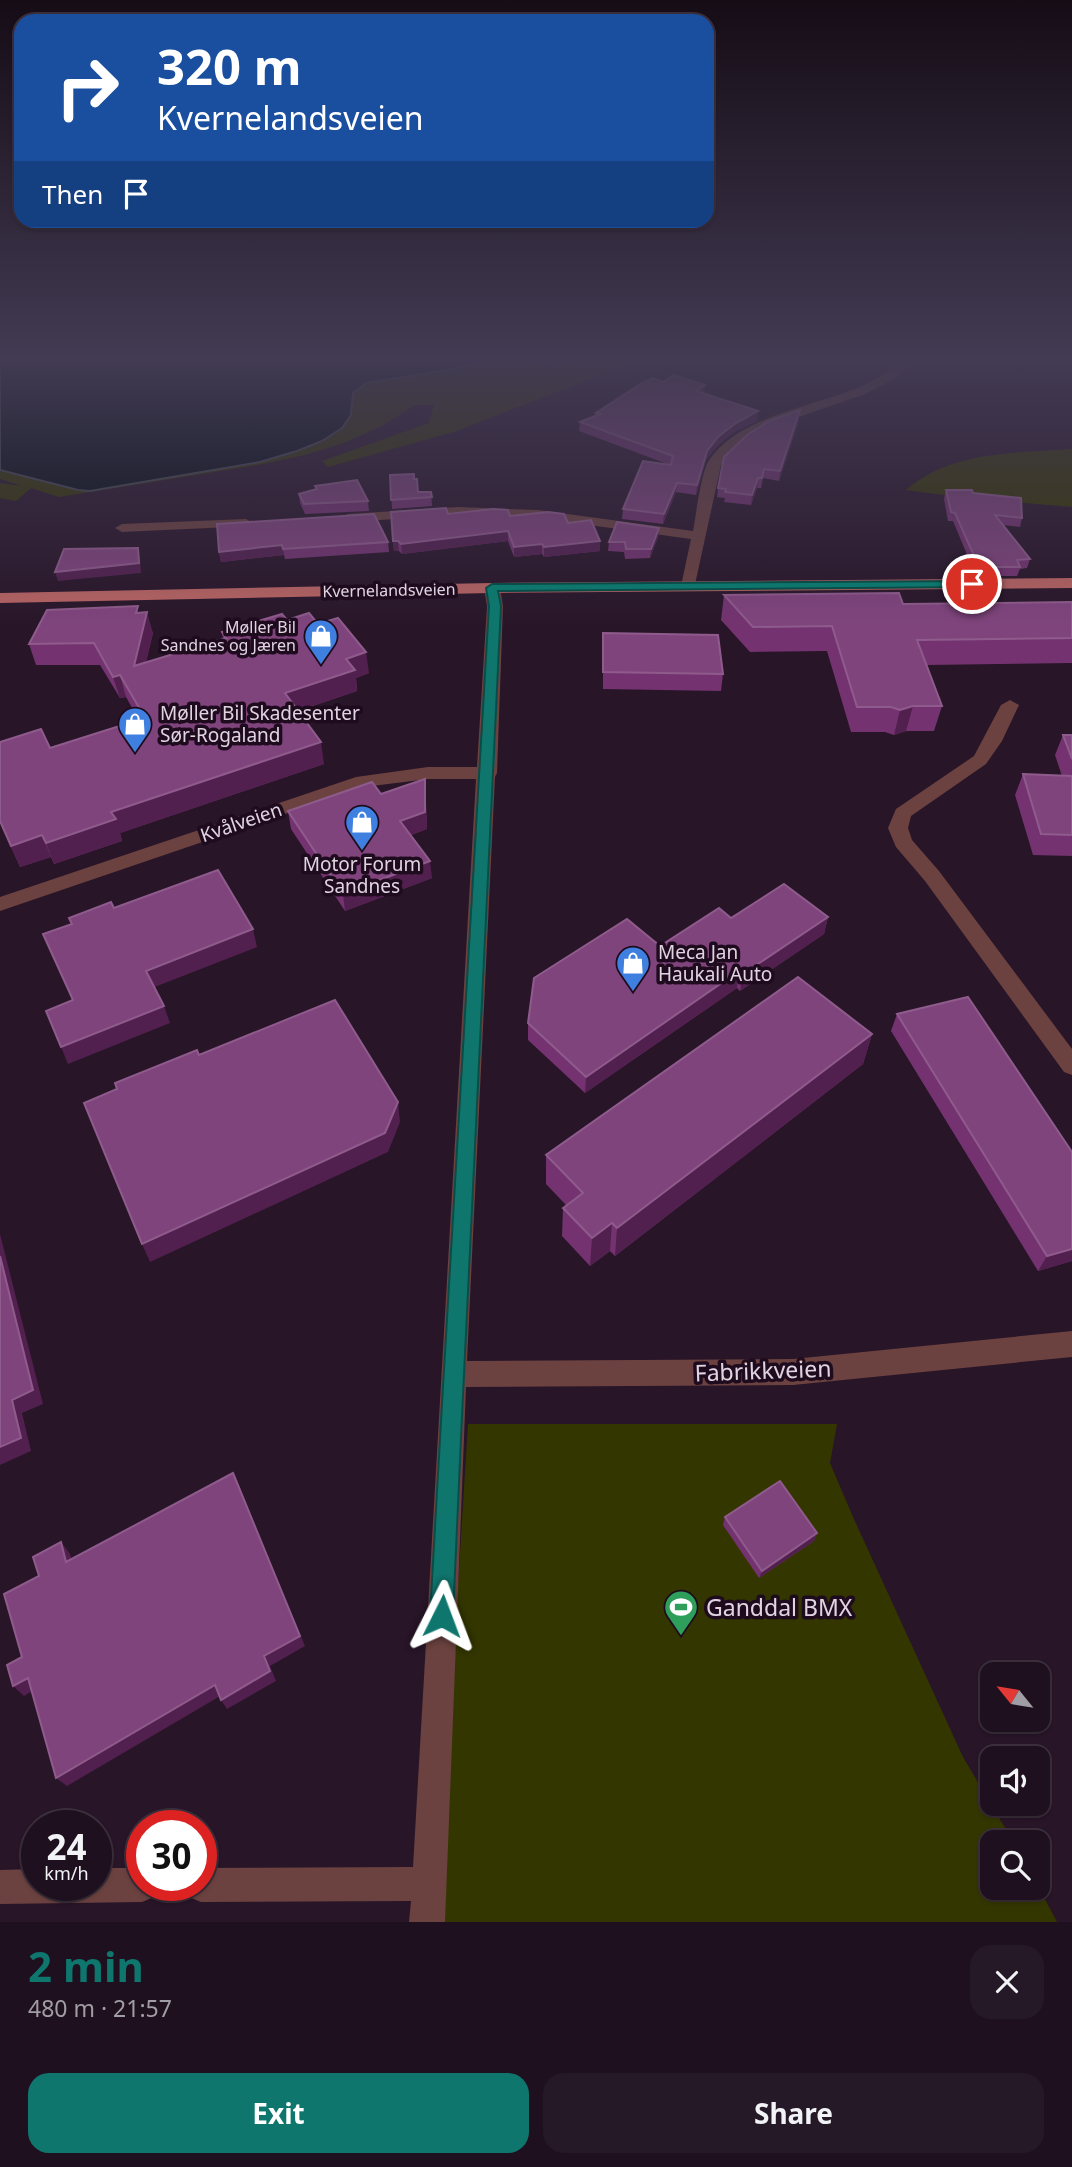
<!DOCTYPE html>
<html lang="en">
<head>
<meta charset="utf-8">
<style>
  :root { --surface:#1e101e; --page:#261927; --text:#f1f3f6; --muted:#a19da4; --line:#3c303c; --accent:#0f766e }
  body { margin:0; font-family:"Noto Sans",sans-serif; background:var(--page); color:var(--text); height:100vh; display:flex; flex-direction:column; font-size:26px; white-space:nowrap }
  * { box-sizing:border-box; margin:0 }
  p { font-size:23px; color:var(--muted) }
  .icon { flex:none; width:38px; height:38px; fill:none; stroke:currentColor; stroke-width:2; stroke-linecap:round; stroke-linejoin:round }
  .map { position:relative; height:1922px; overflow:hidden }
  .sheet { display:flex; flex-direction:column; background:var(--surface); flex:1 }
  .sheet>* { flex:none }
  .guide { position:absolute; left:14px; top:14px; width:700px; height:214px; border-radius:21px; box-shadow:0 2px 5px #0004,0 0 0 2px var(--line); background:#1a4fa0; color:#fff; overflow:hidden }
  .needle { width:46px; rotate:300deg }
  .tools { position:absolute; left:980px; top:1662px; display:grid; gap:14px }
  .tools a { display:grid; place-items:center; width:70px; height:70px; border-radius:14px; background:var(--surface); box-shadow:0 2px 5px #0004,0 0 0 2px var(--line); font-size:35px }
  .speed { position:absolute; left:21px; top:1810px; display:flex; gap:14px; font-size:35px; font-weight:700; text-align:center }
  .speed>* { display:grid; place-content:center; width:91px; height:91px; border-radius:50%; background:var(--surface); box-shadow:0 2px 5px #0004,0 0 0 2px var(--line); line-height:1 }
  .speed small { font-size:18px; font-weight:400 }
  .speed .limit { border:10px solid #d22; background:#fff; color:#111 }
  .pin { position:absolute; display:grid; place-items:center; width:60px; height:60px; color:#fff; margin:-30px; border:4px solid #fff; border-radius:50%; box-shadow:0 2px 7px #0007 }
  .me { position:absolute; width:77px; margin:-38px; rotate:3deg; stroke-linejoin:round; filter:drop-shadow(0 0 5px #0008) }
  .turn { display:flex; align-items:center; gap:24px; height:147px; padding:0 28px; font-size:32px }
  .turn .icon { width:91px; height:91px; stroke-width:2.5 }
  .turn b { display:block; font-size:49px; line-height:60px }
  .then { display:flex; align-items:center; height:66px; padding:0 28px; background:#0003; gap:14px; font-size:26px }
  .round { display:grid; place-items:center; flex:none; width:74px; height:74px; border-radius:21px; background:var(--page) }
  .overview { display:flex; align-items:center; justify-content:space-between; height:119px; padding:0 28px }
  h1 { font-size:42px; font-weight:700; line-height:52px; color:var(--accent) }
  .cta { display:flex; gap:14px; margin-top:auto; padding:14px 28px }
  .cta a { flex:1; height:80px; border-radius:21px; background:var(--accent); color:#fff; font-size:28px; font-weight:700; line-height:80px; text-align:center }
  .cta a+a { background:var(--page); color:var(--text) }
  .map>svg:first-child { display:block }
</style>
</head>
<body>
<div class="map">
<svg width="1072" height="1922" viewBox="0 0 1072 1922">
  <rect width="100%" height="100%" fill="#281528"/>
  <g fill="#343600">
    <polygon points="0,361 534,361 533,363 549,368 577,361 636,361 457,431 328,467 322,461 429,423 434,405 415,405 382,426 344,443 305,455 263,464 59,497 31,488 16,501 0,498 0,483 22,486 0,479"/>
    <path d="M1072 449V507L966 498 906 490C951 451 1015 453 1072 449Z"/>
    <polygon points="468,1424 837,1424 830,1463 853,1517 963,1757 1014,1843 992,1843 992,1888 1038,1886 1057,1922 437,1922"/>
  </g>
  <polygon fill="#000a11" stroke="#44474f" stroke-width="2" points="0,361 479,361 455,369 366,383 353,393 351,415 342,428 322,441 297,451 260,462 90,491 78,490 0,470"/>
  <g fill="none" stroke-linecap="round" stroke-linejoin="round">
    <g fill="#6b4240" fill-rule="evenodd">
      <path d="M902 361H916L896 378 865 394 767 428 744 442 721 465 694 589H684L681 586 691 539 538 518 458 515 348 522 341 518 348 514 458 507 538 510 693 531C696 515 701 474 708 462 735 418 810 407 855 389 872 382 888 372 902 361Z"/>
      <polygon points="246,519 253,523 251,526 122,532 115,528 122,524"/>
      <polygon points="492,583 500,588 503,606 497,773 495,777 467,1361 793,1359 1072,1331 1072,1357 793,1385 466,1387 445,1922 409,1922 411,1901 201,1902 189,1897 184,1885 201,1885 201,1868 413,1867 476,779 428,779 364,787 0,911 0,897 356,777 428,767 477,767 487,606 484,588"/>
      <polygon points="1010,700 1019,705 1002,741 986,764 911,816 908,828 912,840 939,871 1072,1049 1072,1075 1064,1072 925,881 896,847 888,828 896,809 974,756 1001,705"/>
      <polygon points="96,1868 142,1868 142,1885 159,1885 154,1897 142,1902 0,1904 0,1870 37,1869 37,1885 96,1885"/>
    </g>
    <polygon fill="#b96462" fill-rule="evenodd" points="1072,578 1072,588 492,593 0,603 0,593 492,583"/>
  </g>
  <g fill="#743370">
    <polygon points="663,382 705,385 704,393 757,421 734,432 718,445 706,460 696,495 676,492 663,524 622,519 623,509 670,465 579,431 580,422 596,416 596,413"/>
    <polygon points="799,420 779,481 763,478 761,488 757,488 751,505 724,502 725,498 717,497 718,488"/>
    <polygon points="390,475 414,479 418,492 431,492 432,506 392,509"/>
    <polygon points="315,486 368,501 369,511 305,514 300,503 299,494 316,489"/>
    <polygon points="946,490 973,493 1022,518 1020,527 1003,525 1030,559 1027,568 1020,569 1017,576 976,576 953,521 948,521 944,499"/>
    <polygon points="448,514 510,516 568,523 600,551 544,557 542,554 514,557 508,541 402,554 399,551 394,551 393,541"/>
    <polygon points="659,528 658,537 650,558 625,559 624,552 608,551 609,542"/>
    <polygon points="388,542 389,552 285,559 284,555 221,562 219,552"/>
    <polygon points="724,595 903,604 1072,602 1072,663 926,665 942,706 934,731 906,731 894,735 885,732 851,732 827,651 750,652 721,620"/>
    <polygon points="140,612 153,633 146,662 223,639 222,632 287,620 318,624 369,673 356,678 357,691 298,711 324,764 120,833 122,841 54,864 51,857 20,867 0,822 50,748 139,720 126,697 120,698 100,665 36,665 29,644"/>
    <polygon points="603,633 723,674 721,691 603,689"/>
    <polygon points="1063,735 1072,735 1072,856 1033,855 1015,795 1023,774 1062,776 1055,755"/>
    <polygon points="425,779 427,829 411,835 432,878 345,911 291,829 288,811 381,794"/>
    <polygon points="828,917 824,934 740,991 737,988 585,1093 528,1040 528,1023 660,946 731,918"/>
    <polygon points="897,1014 1072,1261 1038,1271 891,1031"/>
    <polygon points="872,1034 863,1064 615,1256 610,1251 590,1266 562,1236 563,1208 566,1205 546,1184 546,1155"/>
    <polygon points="725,1517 817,1533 814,1541 759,1578 723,1525"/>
  </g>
  <g fill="#51204e">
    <polygon points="705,385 704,395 696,391"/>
    <polygon points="800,410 799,420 779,481 780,471"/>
    <polygon points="758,411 757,421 734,432 718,445 706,460 696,495 697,485 707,451 719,436 736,423"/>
    <polygon points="758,478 757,488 751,505 752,495"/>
    <polygon points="677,483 676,492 663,524 664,514"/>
    <polygon points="659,528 658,537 650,558 651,549"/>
    <polygon points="508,531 508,541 402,554 401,544"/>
    <polygon points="393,541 398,541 399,551 394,551"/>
    <polygon points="600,541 600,551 544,557 544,547"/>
    <polygon points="542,544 542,554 514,557 514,547"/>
    <polygon points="282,545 284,555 221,562 219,552"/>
    <polygon points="138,548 140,558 141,573 58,581 55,572"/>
    <polygon points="147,612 153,633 140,687 134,666"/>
    <polygon points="366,652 369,673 356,678 357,691 288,714 285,693 346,659"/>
    <polygon points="120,675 126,697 120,698 113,677"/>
    <polygon points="913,706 906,731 894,735 900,710"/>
    <polygon points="321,742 324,764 120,833 122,841 54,864 46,843 111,812"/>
    <polygon points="425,779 427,829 402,838 400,821"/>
    <polygon points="42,835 51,857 20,867 11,846"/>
    <polygon points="430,861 432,878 345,911 343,894"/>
    <polygon points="828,917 824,934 740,991 743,974"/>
    <polygon points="253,929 257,947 152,988 146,971"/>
    <polygon points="739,971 737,988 585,1093 586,1077"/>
    <polygon points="164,1006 170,1023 68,1064 61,1047"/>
    <polygon points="872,1034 863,1064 615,1256 617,1228"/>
    <polygon points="398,1102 400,1122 388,1152 150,1262 142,1244"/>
    <polygon points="612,1223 610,1251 590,1266 592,1238"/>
    <polygon points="0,1234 43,1404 22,1413 31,1451 0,1465"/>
    <polygon points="1072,1249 1072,1261 1038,1271 1047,1256"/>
    <polygon points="233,1473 305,1646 270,1666 276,1681 227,1709 221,1700"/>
    <polygon points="817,1533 814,1541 759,1578 762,1571"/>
    <polygon points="61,1542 70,1554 76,1573 66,1562"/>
    <polygon points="28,1678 39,1687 24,1696 13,1686"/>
    <polygon points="215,1685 222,1695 67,1786 56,1778"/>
  </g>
  <g fill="#80447d" stroke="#8f5b8c" stroke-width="2">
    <polygon points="674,375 705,385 696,391 758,411 736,423 719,436 707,451 697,485 677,483 664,514 623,509 643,461 671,465 673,456 580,422 600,414 596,413 642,383 653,378 663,382"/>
    <polygon points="800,410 780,471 764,469 762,478 758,478 752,495 725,492 726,489 718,488 724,457 747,435 769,421"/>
    <polygon points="414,474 414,479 417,479 418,492 431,492 432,497 391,500 390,475"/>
    <polygon points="357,480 368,501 304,504 299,494 317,489 315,486"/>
    <polygon points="946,490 972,490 973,493 1021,498 1022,518 995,515 1030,559 1017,560 1020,567 979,567 955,513 951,512"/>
    <polygon points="446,508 448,514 493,509 508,510 510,516 548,512 564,514 568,523 591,520 600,541 544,547 542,544 514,547 508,531 401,544 398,541 393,541 391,512"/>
    <polygon points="374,514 388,542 283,549 282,545 219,552 217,524"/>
    <polygon points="617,522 659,528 651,549 626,549 625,542 609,542"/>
    <polygon points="138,548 139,563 55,572 64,549"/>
    <polygon points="899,593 903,604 1072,602 1072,638 917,640 942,706 913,706 900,710 891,707 857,707 832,626 753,627 724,595"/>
    <polygon points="138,606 136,613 147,612 134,666 226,638 222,632 282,614 287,620 309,613 318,624 338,618 366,652 346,659 355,670 285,693 321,742 111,812 116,819 46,843 42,835 11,846 0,821 0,742 41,729 50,748 145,718 120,675 113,677 94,643 29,644 47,610"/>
    <polygon points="603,633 718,635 723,674 603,672"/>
    <polygon points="1063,735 1072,735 1072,759"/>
    <polygon points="1023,774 1072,776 1072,835 1041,834"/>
    <polygon points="425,779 425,812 400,821 430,861 343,894 288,811 372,782 381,794"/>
    <polygon points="218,870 253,929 146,971 164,1006 61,1047 46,1011 73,1000 43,934 72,924 69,918 111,902 114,908"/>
    <polygon points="784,884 828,917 743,974 739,971 586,1077 528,1023 534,978 627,919 660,946 719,908 731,918"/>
    <polygon points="798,977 872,1034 617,1228 612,1223 592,1238 563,1208 583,1193 546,1155"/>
    <polygon points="968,997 1072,1152 1072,1249 1047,1256 897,1014"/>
    <polygon points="335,1000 398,1102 385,1133 142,1244 84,1103 117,1089 115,1083 197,1050 199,1055"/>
    <polygon points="0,1256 33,1390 12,1400 21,1438 0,1447"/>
    <polygon points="233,1473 300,1636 264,1656 270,1671 221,1700 215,1685 56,1778 28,1678 13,1686 7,1665 22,1657 4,1594 39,1576 33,1557 61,1542 66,1562"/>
    <polygon points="780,1481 817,1533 762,1571 725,1517"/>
  </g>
  <linearGradient id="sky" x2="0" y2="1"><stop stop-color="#160c16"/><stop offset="0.57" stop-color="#423b53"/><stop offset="1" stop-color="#423b53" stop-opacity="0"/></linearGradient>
  <rect width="1072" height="630" fill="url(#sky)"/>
  <path fill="#0f766e" stroke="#0a4d48" stroke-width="2" d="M972 581 978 584 976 587 498 591 501 606C488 942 467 1279 453 1616L450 1624 442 1627 434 1624 430 1616C448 1279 472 942 489 606L486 588 492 584Z"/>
  <defs>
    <g id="shop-pin" transform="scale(1.75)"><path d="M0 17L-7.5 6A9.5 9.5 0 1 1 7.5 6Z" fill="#3f7fe0" stroke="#1e0c1e"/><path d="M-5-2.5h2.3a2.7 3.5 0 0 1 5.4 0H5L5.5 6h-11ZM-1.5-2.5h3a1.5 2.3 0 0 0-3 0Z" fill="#fff"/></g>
    <g id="stadium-pin" transform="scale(1.75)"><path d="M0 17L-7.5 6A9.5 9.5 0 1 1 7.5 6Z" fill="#2e9e5b" stroke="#1e0c1e"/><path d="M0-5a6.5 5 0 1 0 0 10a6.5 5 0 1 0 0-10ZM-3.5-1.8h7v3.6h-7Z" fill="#fff"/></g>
  </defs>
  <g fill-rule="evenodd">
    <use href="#shop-pin" x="321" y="636"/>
    <use href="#shop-pin" x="135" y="724"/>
    <use href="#shop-pin" x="362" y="822"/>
    <use href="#shop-pin" x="633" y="963"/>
    <use href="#stadium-pin" x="681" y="1607"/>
  </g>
  <g text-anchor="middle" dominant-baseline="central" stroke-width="7" stroke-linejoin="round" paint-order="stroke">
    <g font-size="16" fill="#e1d4e1" stroke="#1e0c1e">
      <text transform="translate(389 590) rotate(-1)">Kvernelandsveien</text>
    </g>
    <g font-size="16" fill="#e1d4e1" stroke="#1e0c1e" text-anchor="end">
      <text x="296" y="627">Møller Bil<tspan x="296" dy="18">Sandnes og Jæren</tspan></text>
    </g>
    <g font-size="19" fill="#e1d4e1" stroke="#1e0c1e" text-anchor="start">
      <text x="160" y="713">Møller Bil Skadesenter<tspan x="160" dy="22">Sør-Rogaland</tspan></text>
      <text x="362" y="864" text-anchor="middle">Motor Forum<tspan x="362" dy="22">Sandnes</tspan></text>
      <text x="658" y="952">Meca Jan<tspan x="658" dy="22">Haukali Auto</tspan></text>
    </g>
    <g font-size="19" fill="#e1d4e1" stroke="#1e0c1e">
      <text transform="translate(241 822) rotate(-19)">Kvålveien</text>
    </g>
    <g font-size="23" fill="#e1d4e1" stroke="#1e0c1e">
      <text transform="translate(763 1370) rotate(-2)">Fabrikkveien</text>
    </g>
    <g font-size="23" fill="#e1d4e1" stroke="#1e0c1e" text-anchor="start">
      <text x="706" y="1607">Ganddal BMX</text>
    </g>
  </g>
</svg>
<div class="tools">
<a><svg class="needle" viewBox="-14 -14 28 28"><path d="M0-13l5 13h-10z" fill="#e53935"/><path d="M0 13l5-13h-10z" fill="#a19da4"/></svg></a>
<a><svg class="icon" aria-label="sound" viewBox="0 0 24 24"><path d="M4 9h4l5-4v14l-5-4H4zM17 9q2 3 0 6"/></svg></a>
<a><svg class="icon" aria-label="search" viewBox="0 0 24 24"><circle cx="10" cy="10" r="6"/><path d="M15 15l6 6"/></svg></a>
</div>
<div class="speed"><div>24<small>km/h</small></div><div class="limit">30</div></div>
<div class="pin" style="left:972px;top:584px;background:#d93025"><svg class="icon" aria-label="arrive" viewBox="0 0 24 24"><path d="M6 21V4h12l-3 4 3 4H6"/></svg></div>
<svg class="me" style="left:442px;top:1616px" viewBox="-20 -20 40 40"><path d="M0-17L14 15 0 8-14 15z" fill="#0f766e" stroke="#fff" stroke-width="4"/></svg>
<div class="guide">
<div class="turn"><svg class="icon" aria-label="right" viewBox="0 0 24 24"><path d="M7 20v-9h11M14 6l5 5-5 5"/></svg><div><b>320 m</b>Kvernelandsveien</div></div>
<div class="then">Then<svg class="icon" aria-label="arrive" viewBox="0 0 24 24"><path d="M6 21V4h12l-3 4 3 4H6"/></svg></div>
</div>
</div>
<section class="sheet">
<div class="overview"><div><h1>2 min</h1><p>480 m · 21:57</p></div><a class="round"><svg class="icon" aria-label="close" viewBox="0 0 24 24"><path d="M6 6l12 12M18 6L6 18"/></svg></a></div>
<div class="cta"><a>Exit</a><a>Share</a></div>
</section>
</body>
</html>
